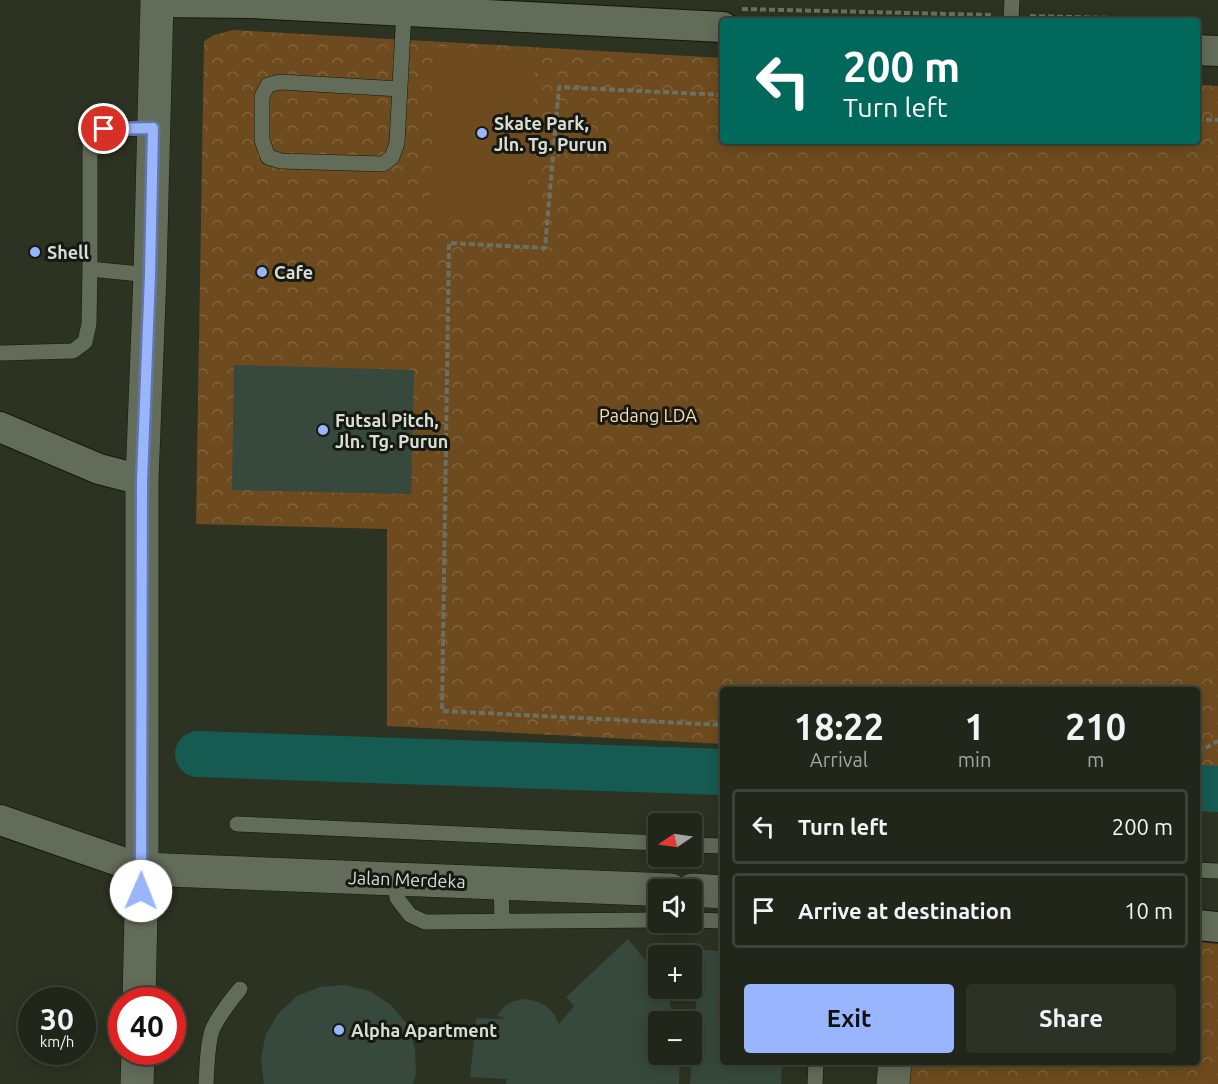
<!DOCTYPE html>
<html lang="en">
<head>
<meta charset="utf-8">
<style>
  :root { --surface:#21261a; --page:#2d3227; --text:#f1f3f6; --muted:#a2a5a2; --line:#3e4339; --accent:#99b5fd }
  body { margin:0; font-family:Ubuntu,sans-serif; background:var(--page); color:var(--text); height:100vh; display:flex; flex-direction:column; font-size:22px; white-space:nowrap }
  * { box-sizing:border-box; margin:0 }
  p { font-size:20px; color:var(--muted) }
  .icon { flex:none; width:33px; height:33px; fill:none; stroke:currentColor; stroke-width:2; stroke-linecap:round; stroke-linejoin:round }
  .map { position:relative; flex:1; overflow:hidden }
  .drawer { position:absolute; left:720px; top:687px; width:480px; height:378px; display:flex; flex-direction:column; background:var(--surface); border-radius:6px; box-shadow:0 3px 15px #0003,0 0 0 2px var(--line) }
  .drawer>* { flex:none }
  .guide { position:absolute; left:720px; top:18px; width:480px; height:126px; border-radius:6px; box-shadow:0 3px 15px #0003,0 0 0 2px var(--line); background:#00695c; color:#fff; overflow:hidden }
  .needle { width:39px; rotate:257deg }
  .controls { position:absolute; left:648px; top:813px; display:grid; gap:12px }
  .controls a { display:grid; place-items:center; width:54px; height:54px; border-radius:6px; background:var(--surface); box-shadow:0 3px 15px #0003,0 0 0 2px var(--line); font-size:30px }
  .speed { position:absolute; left:18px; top:987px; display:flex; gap:12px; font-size:30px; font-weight:700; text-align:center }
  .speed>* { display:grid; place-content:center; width:78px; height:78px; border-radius:50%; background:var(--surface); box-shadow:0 3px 15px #0003,0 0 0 2px var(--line); line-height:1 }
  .speed small { font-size:15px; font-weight:400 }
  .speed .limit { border:9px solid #d22; background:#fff; color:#111 }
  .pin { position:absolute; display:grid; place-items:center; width:51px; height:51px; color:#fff; margin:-26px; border:3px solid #fff; border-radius:50%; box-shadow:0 2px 6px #0007 }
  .me { position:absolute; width:66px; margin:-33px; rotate:1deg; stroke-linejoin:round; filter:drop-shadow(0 0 4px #0008) }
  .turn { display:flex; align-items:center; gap:21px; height:126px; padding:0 24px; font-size:27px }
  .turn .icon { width:78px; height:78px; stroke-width:2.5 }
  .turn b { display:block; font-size:42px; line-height:51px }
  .eta { display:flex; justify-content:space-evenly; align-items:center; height:102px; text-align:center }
  .eta b { font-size:36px; font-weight:600; line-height:42px }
  .button { display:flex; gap:12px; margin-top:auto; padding:12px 24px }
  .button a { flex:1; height:69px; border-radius:6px; background:var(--accent); color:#111; font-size:24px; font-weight:600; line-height:69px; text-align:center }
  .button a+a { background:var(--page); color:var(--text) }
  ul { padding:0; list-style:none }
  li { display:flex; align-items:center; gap:18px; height:75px; margin:0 12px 9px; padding:0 12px; border:3px solid var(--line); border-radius:6px }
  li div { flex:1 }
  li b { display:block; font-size:22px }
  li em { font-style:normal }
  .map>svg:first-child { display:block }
</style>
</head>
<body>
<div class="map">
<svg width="1218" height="1084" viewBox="0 0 1218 1084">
  <defs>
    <pattern id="park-crowns" width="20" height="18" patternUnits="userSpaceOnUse" patternTransform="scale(1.5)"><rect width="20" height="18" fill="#6d4b1e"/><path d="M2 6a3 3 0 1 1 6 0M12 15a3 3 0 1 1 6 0" fill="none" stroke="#81643e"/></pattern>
  </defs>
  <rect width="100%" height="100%" fill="#2c3322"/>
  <g fill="url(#park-crowns)">
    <polygon points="233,30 723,58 723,141 1197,141 1197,85 1218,86 1218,766 1212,769 1197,768 1197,690 723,690 723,744 387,726 387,529 196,524 204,41 214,35"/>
    <polygon points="1197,942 1218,944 1218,1084 899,1084 901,1062 1197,1062"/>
  </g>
  <polygon fill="#6d4b1e" points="438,47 536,52 525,220 429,214"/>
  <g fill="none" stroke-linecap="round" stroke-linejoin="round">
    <g stroke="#165b52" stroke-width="46">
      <polyline points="198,754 723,772"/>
      <polyline points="1197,788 1218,789"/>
    </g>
  </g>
  <g fill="#37483c">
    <polygon points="234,365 414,370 411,494 232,490"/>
    <polygon points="628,939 652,968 658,979 658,988 663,988 668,997 675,1022 658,1022 658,1054 680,1054 679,1084 506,1084 507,1079 470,1077 476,1018 505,1019 497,1015 505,1006 514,1001 525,999 536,1001 546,1006 554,1014 559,1024 574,1006 566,997"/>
    <polygon points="700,950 723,951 723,1062 782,1062 781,1084 690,1084"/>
    <polygon points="345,985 370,991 391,1005 407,1024 415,1048 416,1073 413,1084 264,1084 261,1060 265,1036 278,1014 297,996 320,987"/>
  </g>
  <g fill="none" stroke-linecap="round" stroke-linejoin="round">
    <g stroke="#141a0b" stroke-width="16">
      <g id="service">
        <polyline points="1011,21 1012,0"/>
        <polyline points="400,89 280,82 268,85 262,96 262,140 268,157 281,161 383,164 392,157 397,143 404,10"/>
        <polyline points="150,275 90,269 90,144 94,133 104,129 153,128"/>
        <polyline points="1,353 73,351 85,342 89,324 90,269"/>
        <polyline points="237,824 658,843"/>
        <polyline points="692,845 723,846"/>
        <polyline points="1197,870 1218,871"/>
        <polyline points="394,878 397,898 410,915 425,922 658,920"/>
        <polyline points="501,883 502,921"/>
        <polyline points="692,920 723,921"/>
        <path d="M206 1084C207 1069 207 1042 213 1028 220 1014 230 1001 240 989"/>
        <polyline points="815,1084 816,1062"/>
      </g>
    </g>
    <g stroke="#141a0b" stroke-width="32">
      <g id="minor">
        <polyline points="157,2 249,3 723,27"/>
        <polyline points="1197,50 1218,51"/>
        <polyline points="0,427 99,469 142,480"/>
        <polyline points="0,820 142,869"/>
        <polyline points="1197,925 1218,927"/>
      </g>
    </g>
    <g stroke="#141a0b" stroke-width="34">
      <g id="tertiary">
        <polyline points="142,869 671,890"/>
        <polyline points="692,890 723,892"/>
        <polyline points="139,1000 142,869 142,480 150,275 157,0"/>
        <polyline points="137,1084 138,1052"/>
        <polyline points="893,1084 895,1062"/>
      </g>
    </g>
    <g stroke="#6a7062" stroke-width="4" stroke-dasharray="6 3" stroke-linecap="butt">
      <polyline points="742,9 992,15"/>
      <polyline points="1030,16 1199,20"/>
      <polyline points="723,95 559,87 545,248 449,243 442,711 723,725"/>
      <polyline points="1197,119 1218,120"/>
      <polyline points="1197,749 1204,749 1218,741"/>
    </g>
    <use href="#service" stroke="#636b59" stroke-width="15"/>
    <use href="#minor" stroke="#636b59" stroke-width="30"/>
    <use href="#tertiary" stroke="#636b59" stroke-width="33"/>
  </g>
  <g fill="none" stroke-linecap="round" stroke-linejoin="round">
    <g stroke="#6376a4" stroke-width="15">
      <polyline id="route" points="104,129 153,128 150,275 142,480 141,891"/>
    </g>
    <use href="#route" stroke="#99b5fd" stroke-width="10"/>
  </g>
  <g fill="#99b5fd" stroke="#161912" stroke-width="2">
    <circle cx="482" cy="133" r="6"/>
    <circle cx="35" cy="252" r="6"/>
    <circle cx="262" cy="272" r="6"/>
    <circle cx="323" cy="430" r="6"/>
    <circle cx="339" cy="1030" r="6"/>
  </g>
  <g text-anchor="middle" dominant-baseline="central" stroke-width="6" stroke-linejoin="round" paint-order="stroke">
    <g font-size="18" font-weight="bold" fill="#d9ddd3" stroke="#161912" text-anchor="start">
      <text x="494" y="123">Skate Park,<tspan x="494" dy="21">Jln. Tg. Purun</tspan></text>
      <text x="47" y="252">Shell</text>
      <text x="274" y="272">Cafe</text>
      <text x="335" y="420">Futsal Pitch,<tspan x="335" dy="21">Jln. Tg. Purun</tspan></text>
      <text x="351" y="1030">Alpha Apartment</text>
    </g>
    <g font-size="18" fill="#fddebb" stroke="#161912">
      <text x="648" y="415">Padang LDA</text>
    </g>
    <g font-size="18" fill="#d9ddd3" stroke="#161912">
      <text transform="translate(407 879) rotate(2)">Jalan Merdeka</text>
    </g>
  </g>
</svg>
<div class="controls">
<a><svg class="needle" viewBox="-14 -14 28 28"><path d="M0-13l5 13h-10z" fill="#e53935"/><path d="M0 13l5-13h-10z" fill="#a2a5a2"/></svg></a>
<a><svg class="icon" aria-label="sound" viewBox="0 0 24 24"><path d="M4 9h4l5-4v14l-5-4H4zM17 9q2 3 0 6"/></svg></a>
<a>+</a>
<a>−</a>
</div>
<div class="speed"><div>30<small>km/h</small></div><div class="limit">40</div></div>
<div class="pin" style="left:104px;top:129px;background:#d93025"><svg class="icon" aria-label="arrive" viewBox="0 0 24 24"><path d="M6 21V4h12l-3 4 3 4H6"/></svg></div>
<svg class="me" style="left:141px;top:891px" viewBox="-20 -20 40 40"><circle r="19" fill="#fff"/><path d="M0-13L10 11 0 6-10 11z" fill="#99b5fd"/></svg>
<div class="guide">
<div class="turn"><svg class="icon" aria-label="left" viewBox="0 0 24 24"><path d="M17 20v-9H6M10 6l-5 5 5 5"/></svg><div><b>200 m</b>Turn left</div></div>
</div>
<section class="drawer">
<div class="eta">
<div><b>18:22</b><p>Arrival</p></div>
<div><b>1</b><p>min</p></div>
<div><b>210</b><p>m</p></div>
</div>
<ul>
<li><svg class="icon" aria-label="left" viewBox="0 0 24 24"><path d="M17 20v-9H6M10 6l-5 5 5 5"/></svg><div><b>Turn left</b></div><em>200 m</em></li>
<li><svg class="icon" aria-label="arrive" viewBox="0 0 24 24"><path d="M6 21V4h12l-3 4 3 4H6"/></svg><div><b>Arrive at destination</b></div><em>10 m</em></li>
</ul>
<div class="button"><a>Exit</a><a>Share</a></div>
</section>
</div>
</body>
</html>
